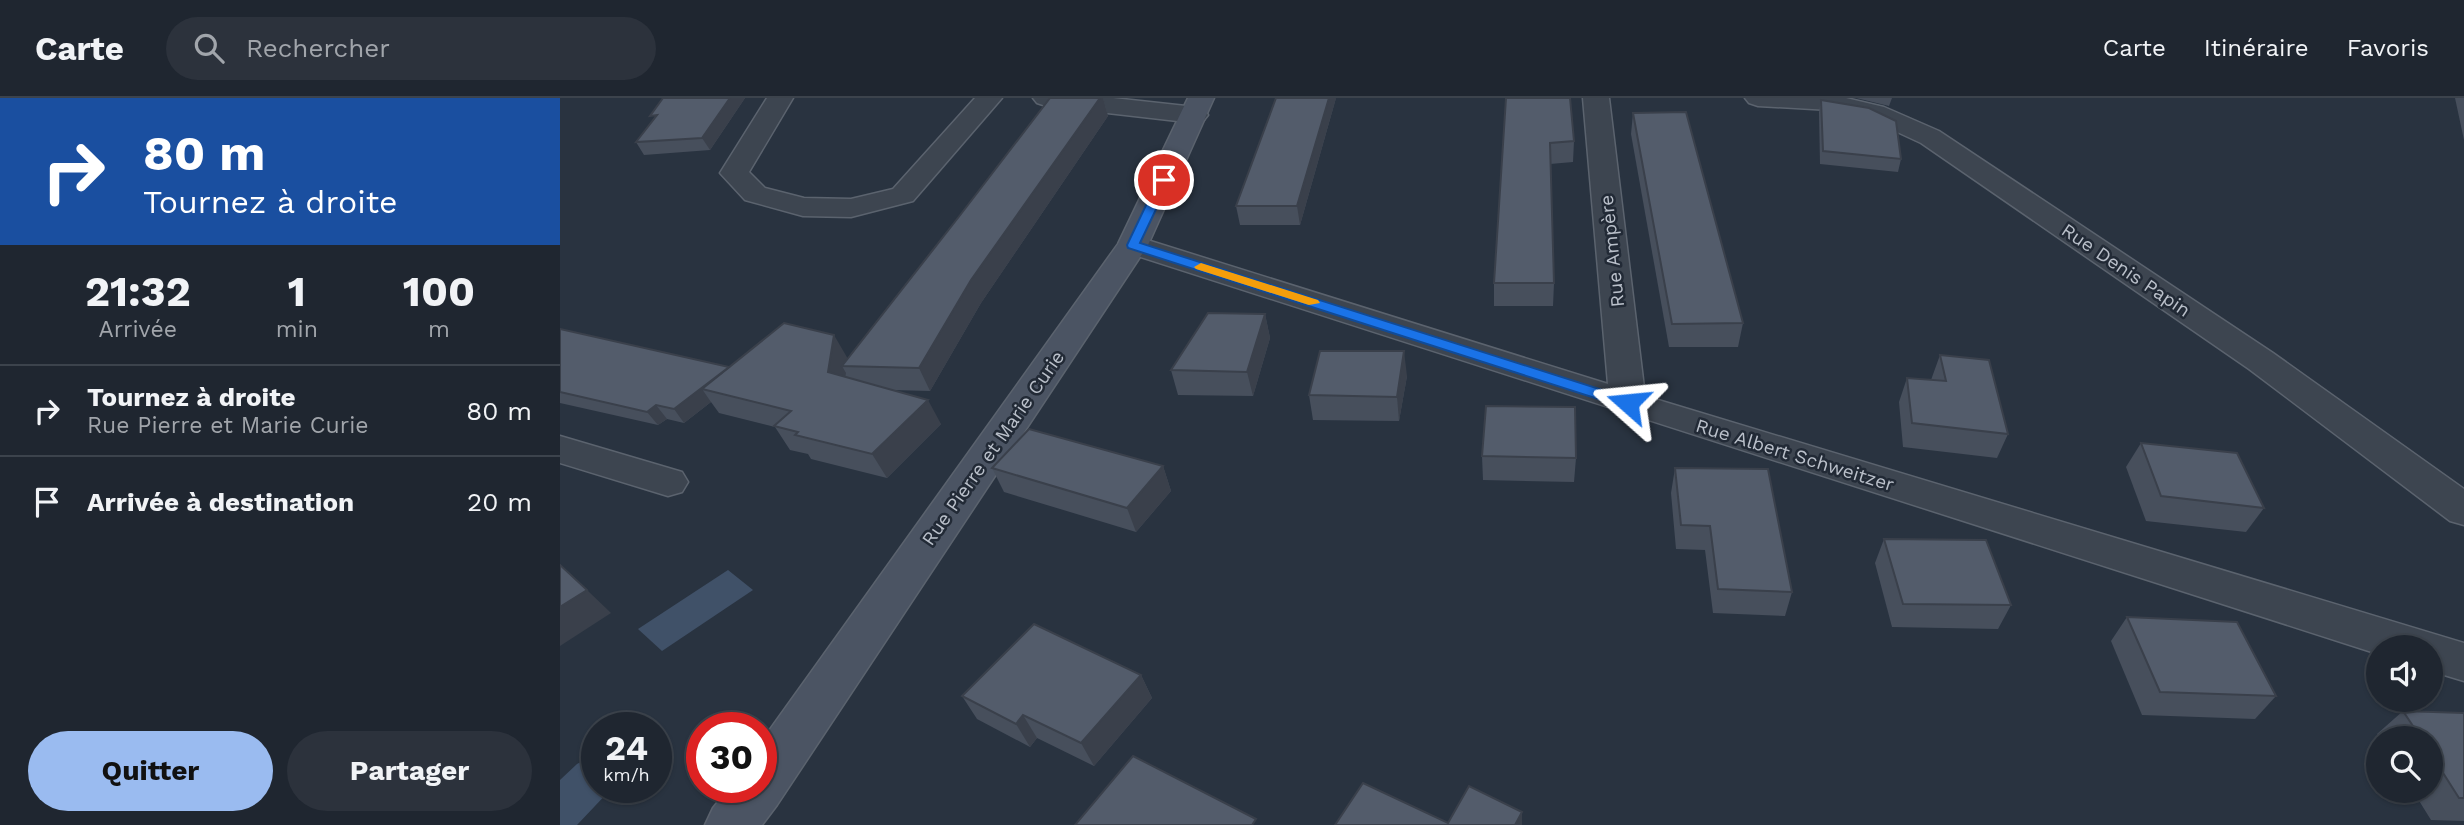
<!DOCTYPE html>
<html lang="fr">
<head>
<meta charset="utf-8">
<style>
  :root { --surface:#1f2630; --page:#2c323c; --text:#f1f3f6; --muted:#a1a5ab; --line:#3c434c; --accent:#9abbf0 }
  body { margin:0; font-family:"Work Sans",sans-serif; background:var(--page); color:var(--text); height:100vh; display:flex; flex-direction:column; font-size:26px; white-space:nowrap }
  * { box-sizing:border-box; margin:0 }
  p { font-size:23px; color:var(--muted) }
  .icon { flex:none; width:38px; height:38px; fill:none; stroke:currentColor; stroke-width:2; stroke-linecap:round; stroke-linejoin:round }
  .map { position:relative; flex:1; overflow:hidden }
  .drawer { display:flex; flex-direction:column; background:var(--surface); width:560px }
  .drawer>* { flex:none }
  .hud { background:#1a4fa0; color:#fff; overflow:hidden }
  .tools { position:absolute; left:1806px; top:537px; display:grid; gap:14px }
  .tools a { display:grid; place-items:center; width:77px; height:77px; border-radius:50%; background:var(--surface); box-shadow:0 2px 5px #0004,0 0 0 2px var(--line); font-size:35px }
  .speed { position:absolute; left:21px; top:614px; display:flex; gap:14px; font-size:35px; font-weight:700; text-align:center }
  .speed>* { display:grid; place-content:center; width:91px; height:91px; border-radius:50%; background:var(--surface); box-shadow:0 2px 5px #0004,0 0 0 2px var(--line); line-height:1 }
  .speed small { font-size:18px; font-weight:400 }
  .speed .limit { border:10px solid #d22; background:#fff; color:#111 }
  .pin { position:absolute; display:grid; place-items:center; width:60px; height:60px; color:#fff; margin:-30px; border:4px solid #fff; border-radius:50%; box-shadow:0 2px 7px #0007 }
  .me { position:absolute; width:77px; margin:-38px; rotate:288deg; stroke-linejoin:round; filter:drop-shadow(0 0 5px #0008) }
  .turn { display:flex; align-items:center; gap:24px; height:147px; padding:0 28px; font-size:32px }
  .turn .icon { width:91px; height:91px; stroke-width:2.5 }
  .turn b { display:block; font-size:49px; line-height:60px }
  .eta { display:flex; justify-content:space-evenly; align-items:center; height:119px; text-align:center }
  .eta b { font-size:42px; font-weight:700; line-height:49px }
  .primary-button { display:flex; gap:14px; margin-top:auto; padding:14px 28px }
  .primary-button a { flex:1; height:80px; border-radius:42px; background:var(--accent); color:#111; font-size:28px; font-weight:700; line-height:80px; text-align:center }
  .primary-button a+a { background:var(--page); color:var(--text) }
  ul { padding:0; list-style:none }
  li { display:flex; align-items:center; gap:21px; height:91px; padding:0 28px; border-top:2px solid var(--line) }
  li div { flex:1 }
  li b { display:block; font-size:26px }
  li em { font-style:normal }
  header { display:flex; align-items:center; gap:42px; box-sizing:border-box; height:98px; padding:0 35px; background:var(--surface); border-bottom:2px solid var(--line) }
  header strong { font-size:33px }
  nav { display:flex; gap:38px; margin-inline-start:auto; font-size:24px }
  .search { width:490px; height:63px; background:var(--page); display:flex; align-items:center; gap:18px; box-sizing:border-box; padding:0 24px; border-radius:38px; color:var(--muted); font-size:26px }
  main { display:flex; flex:1; min-height:0 }
  .map>svg:first-child { display:block }
</style>
</head>
<body>
<header>
<strong>Carte</strong>
<div class="search"><svg class="icon" aria-label="search" viewBox="0 0 24 24"><circle cx="10" cy="10" r="6"/><path d="M15 15l6 6"/></svg>Rechercher</div>
<nav><a>Carte</a><a>Itinéraire</a><a>Favoris</a></nav>
</header>
<main>
<section class="drawer">
<div class="hud">
<div class="turn"><svg class="icon" aria-label="right" viewBox="0 0 24 24"><path d="M7 20v-9h11M14 6l5 5-5 5"/></svg><div><b>80 m</b>Tournez à droite</div></div>
</div>
<div class="eta">
<div><b>21:32</b><p>Arrivée</p></div>
<div><b>1</b><p>min</p></div>
<div><b>100</b><p>m</p></div>
</div>
<ul>
<li><svg class="icon" aria-label="right" viewBox="0 0 24 24"><path d="M7 20v-9h11M14 6l5 5-5 5"/></svg><div><b>Tournez à droite</b><p>Rue Pierre et Marie Curie</p></div><em>80 m</em></li>
<li><svg class="icon" aria-label="arrive" viewBox="0 0 24 24"><path d="M6 21V4h12l-3 4 3 4H6"/></svg><div><b>Arrivée à destination</b></div><em>20 m</em></li>
</ul>
<div class="primary-button"><a>Quitter</a><a>Partager</a></div>
</section>
<div class="map">
<svg width="1904" height="727" viewBox="0 0 1904 727">
  <rect width="100%" height="100%" fill="#293340"/>
  <g fill="#405168">
    <polygon points="168,472 193,492 102,553 78,531"/>
    <polygon points="37,655 37,690 52,690 17,727 0,727 0,682 17,666"/>
  </g>
  <g fill="none" stroke-linecap="round" stroke-linejoin="round">
    <g stroke="#5b636e" stroke-width="3">
      <g id="minor">
        <polygon points="207,0 233,0 189,74 205,90 244,100 291,101 333,91 415,0 442,0 353,103 291,119 243,118 185,102 160,75"/>
        <polygon points="473,0 553,0 635,9 644,12 648,17 644,22 635,25 486,8 477,5"/>
        <polygon points="1023,0 1049,0 1085,298 1904,545 1904,583 1871,573 1871,550 1818,550 1818,556 562,153 558,147 562,141 573,138 584,141 1048,286"/>
        <polygon points="1185,0 1286,0 1324,9 1379,33 1713,255 1904,391 1904,427 1890,423 1689,271 1361,45 1307,20 1270,12 1198,8 1189,5"/>
        <polygon points="0,338 122,374 128,384 122,394 108,398 0,365"/>
      </g>
    </g>
    <g stroke="#5b636e" stroke-width="3">
      <polygon id="secondary" points="628,0 654,0 588,147 217,707 202,727 145,727 153,710 169,690 201,690 201,644 558,146"/>
    </g>
    <use href="#minor" fill="#3d4550" fill-rule="evenodd"/>
    <use href="#secondary" fill="#4b5463" fill-rule="evenodd"/>
  </g>
  <g fill="#474f5c">
    <polygon points="103,0 185,0 150,52 84,57 76,44 93,23"/>
    <polygon points="490,0 543,0 548,18 421,205 370,293 332,292 381,326 327,380 251,361 248,356 230,352 215,329 159,315 151,304 124,325 107,321 98,327 0,305 0,231 169,269 288,261 401,116"/>
    <polygon points="776,0 740,127 680,127 676,108"/>
    <polygon points="946,0 1014,43 1013,64 990,66 994,185 993,208 934,208 934,185"/>
    <polygon points="1296,0 1332,0 1329,8"/>
    <polygon points="1895,0 1904,0 1904,42"/>
    <polygon points="1261,2 1341,61 1338,74 1260,66 1259,14"/>
    <polygon points="1073,15 1183,225 1178,249 1109,249 1071,36"/>
    <polygon points="705,216 710,240 693,298 618,297 611,272"/>
    <polygon points="1380,257 1448,336 1437,360 1343,349 1339,304 1347,280 1371,282"/>
    <polygon points="847,278 839,323 753,322 749,297"/>
    <polygon points="1581,345 1704,410 1686,434 1586,423 1566,369"/>
    <polygon points="922,358 1016,360 1014,384 923,382"/>
    <polygon points="603,368 611,393 576,434 444,394 432,370"/>
    <polygon points="1115,370 1232,494 1225,518 1153,515 1145,452 1116,451 1111,395"/>
    <polygon points="1324,441 1451,507 1438,531 1332,529 1315,465"/>
    <polygon points="1567,519 1716,598 1695,621 1582,617 1551,543"/>
    <polygon points="581,577 592,600 534,668 477,640 470,649 417,621 402,598"/>
    <polygon points="1843,613 1904,615 1904,723 1871,722 1853,693 1871,693 1871,640 1820,640 1817,636"/>
  </g>
  <g fill="#3a404b">
    <polygon points="170,0 185,0 150,52 142,40"/>
    <polygon points="540,0 543,0 548,18 421,205 370,293 359,270 411,182"/>
    <polygon points="769,0 776,0 740,127 737,108"/>
    <polygon points="705,216 710,240 693,298 687,274"/>
    <polygon points="274,237 288,261 282,268 286,275 282,298 268,274"/>
    <polygon points="844,253 847,278 839,323 837,299"/>
    <polygon points="169,269 142,291 151,304 124,325 114,311"/>
    <polygon points="368,302 381,326 327,380 312,356"/>
    <polygon points="96,307 107,321 98,327 87,314"/>
    <polygon points="603,368 611,393 576,434 567,410"/>
    <polygon points="27,492 51,515 0,548 0,509"/>
    <polygon points="581,577 592,600 534,668 521,645"/>
    <polygon points="463,617 477,640 470,649 456,626"/>
    <polygon points="962,714 962,727 955,727"/>
  </g>
  <g fill="#535c6b" stroke="#3a404b" stroke-width="2">
    <polygon points="103,0 170,0 142,40 76,44 97,17 90,18"/>
    <polygon points="490,0 540,0 411,182 359,270 282,268 401,116"/>
    <polygon points="716,0 769,0 737,108 676,108"/>
    <polygon points="946,0 1010,0 1014,43 990,45 994,185 934,185"/>
    <polygon points="1261,2 1309,10 1336,23 1341,61 1263,53"/>
    <polygon points="1126,14 1183,225 1112,226 1073,15"/>
    <polygon points="648,215 705,216 687,274 611,272"/>
    <polygon points="224,225 274,237 268,274 368,302 312,356 235,337 238,334 214,328 231,313 142,291"/>
    <polygon points="0,231 169,269 114,311 96,307 87,314 0,294"/>
    <polygon points="760,253 844,253 837,299 749,297"/>
    <polygon points="1380,257 1429,262 1448,336 1352,325 1347,280 1386,283"/>
    <polygon points="926,308 1015,309 1016,360 922,358"/>
    <polygon points="469,331 603,368 567,410 432,370"/>
    <polygon points="1581,345 1677,355 1704,410 1601,398"/>
    <polygon points="1115,370 1208,371 1232,494 1158,491 1150,428 1121,427"/>
    <polygon points="1324,441 1426,442 1451,507 1343,506"/>
    <polygon points="0,467 27,492 0,509"/>
    <polygon points="1567,519 1677,524 1716,598 1600,594"/>
    <polygon points="474,526 581,577 521,645 463,617 456,626 402,598"/>
    <polygon points="1843,613 1904,615 1904,700 1899,700 1871,656 1871,640 1861,640"/>
    <polygon points="573,658 696,721 692,727 515,727"/>
    <polygon points="803,685 888,725 909,688 962,714 955,727 775,727"/>
  </g>
  <polygon fill="#1a73e8" stroke="#114b97" stroke-width="2" points="604,79 610,82 580,145 1074,302 1076,305 1068,310 1063,309 568,150 567,147 598,82"/>
  <polygon fill="#f59e0b" points="641,165 758,202 760,205 749,207 636,171 634,169"/>
  <g text-anchor="middle" dominant-baseline="central" stroke-width="5" stroke-linejoin="round" paint-order="stroke">
    <g font-size="19" fill="#bac0ca" stroke="#222a36">
      <text transform="translate(1052 153) rotate(-96)">Rue Ampère</text>
      <text transform="translate(1566 172) rotate(34)">Rue Denis Papin</text>
      <text transform="translate(433 350) rotate(-55)">Rue Pierre et Marie Curie</text>
      <text transform="translate(1235 357) rotate(17)">Rue Albert Schweitzer</text>
    </g>
  </g>
</svg>
<div class="tools">
<a><svg class="icon" aria-label="sound" viewBox="0 0 24 24"><path d="M4 9h4l5-4v14l-5-4H4zM17 9q2 3 0 6"/></svg></a>
<a><svg class="icon" aria-label="search" viewBox="0 0 24 24"><circle cx="10" cy="10" r="6"/><path d="M15 15l6 6"/></svg></a>
</div>
<div class="speed"><div>24<small>km/h</small></div><div class="limit">30</div></div>
<div class="pin" style="left:604px;top:82px;background:#d93025"><svg class="icon" aria-label="arrive" viewBox="0 0 24 24"><path d="M6 21V4h12l-3 4 3 4H6"/></svg></div>
<svg class="me" style="left:1068px;top:305px" viewBox="-20 -20 40 40"><path d="M0-17L14 15 0 8-14 15z" fill="#1a73e8" stroke="#fff" stroke-width="4"/></svg>
</div>
</main>
</body>
</html>
